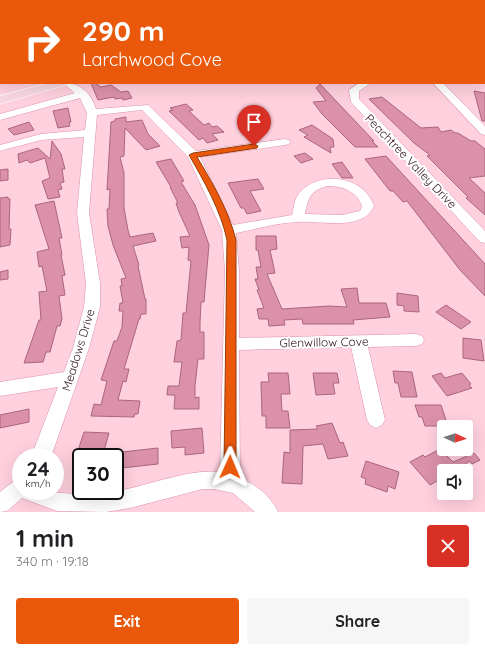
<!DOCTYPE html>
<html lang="en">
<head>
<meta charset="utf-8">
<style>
  :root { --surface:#fff; --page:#f6f6f6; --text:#202124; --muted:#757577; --accent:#ea580c }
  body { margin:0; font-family:Quicksand,sans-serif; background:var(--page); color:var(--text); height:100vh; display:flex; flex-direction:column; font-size:15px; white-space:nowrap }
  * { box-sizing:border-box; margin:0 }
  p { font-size:13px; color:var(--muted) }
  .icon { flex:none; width:22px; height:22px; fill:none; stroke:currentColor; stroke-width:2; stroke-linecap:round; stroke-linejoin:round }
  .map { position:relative; height:512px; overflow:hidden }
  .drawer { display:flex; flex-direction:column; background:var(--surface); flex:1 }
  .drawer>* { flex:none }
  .banner { position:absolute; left:0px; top:0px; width:485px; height:84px; box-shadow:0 4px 16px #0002; background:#ea580c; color:#fff; overflow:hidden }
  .needle { width:26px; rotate:94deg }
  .fabs { position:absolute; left:437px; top:420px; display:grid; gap:8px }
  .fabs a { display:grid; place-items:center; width:36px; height:36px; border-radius:4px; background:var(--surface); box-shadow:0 4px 16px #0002; font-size:20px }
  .speed { position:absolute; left:12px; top:448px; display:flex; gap:8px; font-size:20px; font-weight:700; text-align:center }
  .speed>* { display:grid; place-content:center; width:52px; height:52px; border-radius:50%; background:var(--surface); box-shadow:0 4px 16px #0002; line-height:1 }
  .speed small { font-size:10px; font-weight:400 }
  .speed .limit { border:2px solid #111; border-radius:6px; background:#fff; color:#111 }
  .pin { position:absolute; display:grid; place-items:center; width:34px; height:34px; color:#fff; margin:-41px -17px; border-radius:50% 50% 50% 0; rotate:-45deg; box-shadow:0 0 4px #0007 }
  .pin .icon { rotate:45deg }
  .me { position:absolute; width:44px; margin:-22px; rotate:1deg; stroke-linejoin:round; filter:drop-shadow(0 0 3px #0008) }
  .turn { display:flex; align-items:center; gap:14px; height:84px; padding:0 16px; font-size:18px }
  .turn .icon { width:52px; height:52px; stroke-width:2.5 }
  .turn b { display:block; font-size:28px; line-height:34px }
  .round { display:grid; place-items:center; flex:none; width:42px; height:42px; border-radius:4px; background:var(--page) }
  .headline { display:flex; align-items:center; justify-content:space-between; height:68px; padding:0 16px }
  h1 { font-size:24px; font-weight:800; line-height:30px }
  .primary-button { display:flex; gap:8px; margin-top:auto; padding:8px 16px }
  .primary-button a { flex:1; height:46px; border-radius:4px; background:var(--accent); color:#fff; font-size:16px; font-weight:800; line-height:46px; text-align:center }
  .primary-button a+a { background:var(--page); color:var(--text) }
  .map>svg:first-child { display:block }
</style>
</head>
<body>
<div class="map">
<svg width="485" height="512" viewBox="0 0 485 512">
  <rect width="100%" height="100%" fill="#ffd0de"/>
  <g fill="#da91a9" stroke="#ab667d">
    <polygon points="91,83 95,83 101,87 111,85 121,92 128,91 132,98 123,100 122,98 115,99 114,97 98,100"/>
    <polygon points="320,84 374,141 372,141 378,147 355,147 322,114 313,102 326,101 316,88"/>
    <polygon points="474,91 485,93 485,121 482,121"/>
    <polygon points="382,97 421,128 438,127 441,132 451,130 455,133 458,133 471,141 475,141 485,149 485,176 469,178 485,193 485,215 466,198 468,197 427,156 430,155 414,143 369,99"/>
    <polygon points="186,104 193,110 189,111 204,125 209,123 212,127 217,126 224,132 212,134 218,140 207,143 203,138 199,140 169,111 173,110 170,108"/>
    <polygon points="68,108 71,122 69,122 70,126 58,128 53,111"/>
    <polygon points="126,117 126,122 142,120 148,134 160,146 146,150 125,128 124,156 120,157 124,173 124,208 128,230 130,237 153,233 156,241 133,246 139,265 138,266 145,299 146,299 146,314 141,314 140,319 139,319 124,369 129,369 126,382 123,381 118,400 140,401 138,414 135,414 134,417 91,416 94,404 101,405 107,381 101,380 114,341 117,341 122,327 123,311 119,311 120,303 123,303 120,286 122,286 121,279 126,278 113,245 108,226 107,209 109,209 110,189 107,190 111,122 115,121 115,119"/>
    <polygon points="29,122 34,130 14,135 8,129"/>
    <polygon points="312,125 333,139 334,147 330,147 331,153 304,137 308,135 299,130"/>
    <polygon points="52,141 61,154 65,169 62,169 64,182 60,183 62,189 58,190 60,197 48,199 42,181 50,178 45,158 30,163 27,160 19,163 18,154 38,148 50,159"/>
    <polygon points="305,153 313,159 301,163 294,156"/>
    <polygon points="386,156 485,264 485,296 460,270 407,201 403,202 393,191 390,191 365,159"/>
    <polygon points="171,159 184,181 181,182 195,205 209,245 204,302 201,302 200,323 200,332 204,332 204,359 198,359 195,386 195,398 199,397 199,409 174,409 175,395 167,395 168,386 179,386 182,362 174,362 177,341 181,340 183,313 186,313 191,261 188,260 189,247 182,248 180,237 190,236 179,212 176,203 178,203 170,187 171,187 156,162"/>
    <polygon points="342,162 353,178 342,178 332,164"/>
    <polygon points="8,169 8,180 0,181 0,170"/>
    <polygon points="258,179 264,189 250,191 261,211 247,214 244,208 241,208 228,183"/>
    <polygon points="8,197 8,199 10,199 9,229 11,229 10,245 0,247 0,198"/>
    <polygon points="54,201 62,238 59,238 62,255 61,255 65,275 62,276 65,295 59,296 62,319 60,326 57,326 50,352 46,352 43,362 24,363 39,320 41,320 39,292 47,291 42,266 39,267 37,252 49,249 35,205"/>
    <polygon points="256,236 276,236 277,249 270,250 275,273 267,274 282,309 329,306 347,307 341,289 357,288 359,303 386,303 390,317 353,320 354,324 303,324 302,319 284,320 285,325 269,326 268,319 259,319 257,309 264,308 257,290 259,290 255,279 258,279 256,267 261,267 258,250 256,250"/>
    <polygon points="8,270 8,279 0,280 0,272"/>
    <polygon points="397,293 418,296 419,312 404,311 404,306 397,305"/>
    <polygon points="446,305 471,322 461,329 436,312"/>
    <polygon points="463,338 481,340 484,361 463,358"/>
    <polygon points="393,371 412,372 417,397 401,397 398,383 395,383"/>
    <polygon points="268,373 288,373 290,394 281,394 282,411 288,411 290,428 266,428 266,416 262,416 261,382 269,382"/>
    <polygon points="313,373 337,373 339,383 333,383 335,394 316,395"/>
    <polygon points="441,373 445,378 462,373 471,384 469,385 472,388 447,396 432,376"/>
    <polygon points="415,405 441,405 448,426 425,426 422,417 419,417"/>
    <polygon points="29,409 29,422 0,428 0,415"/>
    <polygon points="332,423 340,443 343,442 348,456 328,459 323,444 303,446 302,484 282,483 284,452 290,453 290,430 318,429 316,426"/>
    <polygon points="202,428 204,453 185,455 185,447 172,448 171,431"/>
    <polygon points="84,432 109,433 104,451 98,450 96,457 76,457"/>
    <polygon points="158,448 158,464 122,468 122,452"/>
    <polygon points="440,449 453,462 474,453 480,460 472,464 470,461 454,471 444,471 444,477 430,485 410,462 423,455 425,457"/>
    <polygon points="366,461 399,472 395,489 388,486 387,492 365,484 366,479 361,477"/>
  </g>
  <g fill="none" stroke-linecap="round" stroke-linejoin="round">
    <g stroke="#db92aa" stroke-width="1">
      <g id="minor">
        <rect x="263" y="0" width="8" height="1"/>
        <polygon points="334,0 343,0 344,1 335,1"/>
        <polygon points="400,0 410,0 411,1 401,1"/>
        <polygon points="442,0 450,0 451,1 443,1"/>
        <polygon points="0,39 1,39 0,47"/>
        <polygon points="484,39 485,39 485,45 484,44"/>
        <polygon points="0,75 1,83 4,83 0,85"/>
        <path d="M63 83C81 83 91 93 96 109L148 105 196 151 285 139 289 140 290 142 289 144 285 145 200 157 233 225 292 215C294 207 294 199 300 192 321 170 364 176 374 206 363 232 320 220 297 222 277 223 256 229 236 233L239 271V338L416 334 422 336 424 340 422 344 416 346 368 347 385 420 382 425 376 428 370 425 367 420 351 347 239 350 240 478C255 484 271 496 278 512H255L233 493 214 489H203L130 508 106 512 57 511 22 498 7 511 0 512V492L14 481 21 478V491C52 491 82 497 112 492 145 487 190 468 220 472L225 271 222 230 188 157 142 110 97 115 89 213 100 283V307L89 348 51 457H31L58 387 0 396V382L64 372 73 348 84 307 86 283 77 213 84 137 41 140 0 151V145L41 134 85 130 87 113 80 98 0 120V114L75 93ZM327 186C342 186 357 191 362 206L360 211 342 215 305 214C308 198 310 191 327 186Z"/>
        <polygon points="359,83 371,83 359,91 359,99 485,231 485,243 480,242 351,102 349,90"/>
        <polygon points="433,83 443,83 485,126 485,135 481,134"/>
      </g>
    </g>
    <g stroke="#fff" stroke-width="1">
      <polygon id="major" points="49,83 68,83 66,85 0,104 0,96"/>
    </g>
    <use href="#minor" fill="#fff" fill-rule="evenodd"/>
    <use href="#major" fill="#f8d7e2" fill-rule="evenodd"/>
  </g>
  <path fill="#ea580c" stroke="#983908" d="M254 144 258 146 257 148 197 157C212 182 229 211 236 240V467L234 471 230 472 225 471 224 467 227 240C221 211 204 181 189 155L193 153Z"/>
  <g text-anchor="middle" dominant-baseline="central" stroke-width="4" stroke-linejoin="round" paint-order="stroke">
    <g font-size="12" fill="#2f141d" stroke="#fff">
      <text transform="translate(411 161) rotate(46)">Peachtree Valley Drive</text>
      <text transform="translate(324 342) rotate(-1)">Glenwillow Cove</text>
      <text transform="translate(78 350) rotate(-73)">Meadows Drive</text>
    </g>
  </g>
</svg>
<div class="fabs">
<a><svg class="needle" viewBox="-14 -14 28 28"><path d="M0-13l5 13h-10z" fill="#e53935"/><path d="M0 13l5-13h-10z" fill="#757577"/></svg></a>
<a><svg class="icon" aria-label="sound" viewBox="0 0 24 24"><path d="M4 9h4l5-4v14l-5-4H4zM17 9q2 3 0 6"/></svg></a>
</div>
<div class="speed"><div>24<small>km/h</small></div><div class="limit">30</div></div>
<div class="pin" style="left:254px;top:146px;background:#d93025"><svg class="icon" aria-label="arrive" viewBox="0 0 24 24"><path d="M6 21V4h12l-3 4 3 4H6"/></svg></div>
<svg class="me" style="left:230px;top:467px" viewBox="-20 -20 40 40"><path d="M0-17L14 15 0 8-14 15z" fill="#ea580c" stroke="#fff" stroke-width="4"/></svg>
<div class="banner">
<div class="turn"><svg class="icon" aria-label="right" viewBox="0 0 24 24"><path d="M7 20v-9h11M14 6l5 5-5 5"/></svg><div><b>290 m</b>Larchwood Cove</div></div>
</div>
</div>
<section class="drawer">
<div class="headline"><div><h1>1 min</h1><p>340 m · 19:18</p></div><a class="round" style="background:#d93025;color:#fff"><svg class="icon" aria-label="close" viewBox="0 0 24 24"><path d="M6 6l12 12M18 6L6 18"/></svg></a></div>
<div class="primary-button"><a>Exit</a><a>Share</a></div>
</section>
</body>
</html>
